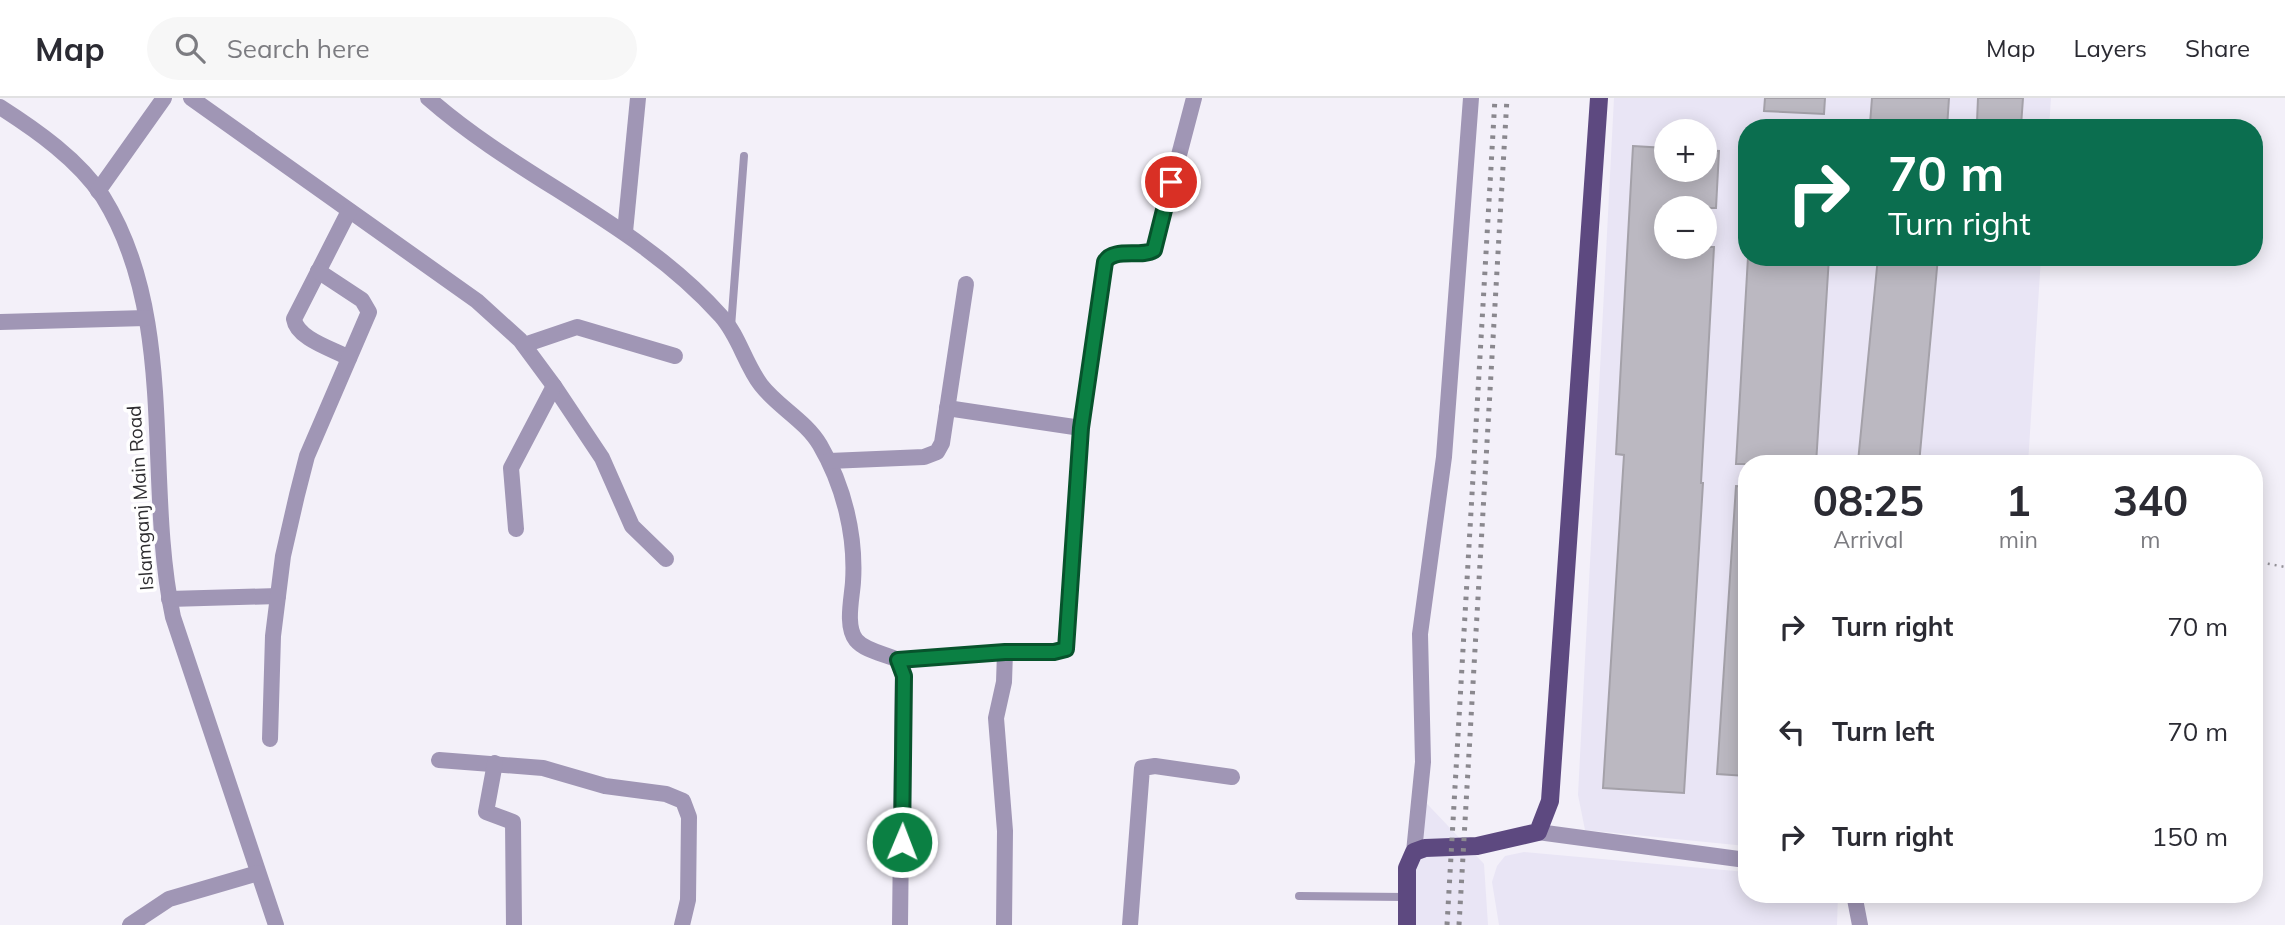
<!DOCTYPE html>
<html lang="en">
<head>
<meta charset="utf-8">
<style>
  :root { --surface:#fff; --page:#f7f7f7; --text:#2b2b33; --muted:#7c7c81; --line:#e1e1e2 }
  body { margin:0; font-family:Mulish,sans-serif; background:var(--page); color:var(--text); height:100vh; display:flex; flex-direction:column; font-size:26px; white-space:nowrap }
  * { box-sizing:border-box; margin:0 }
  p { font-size:23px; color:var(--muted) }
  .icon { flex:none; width:38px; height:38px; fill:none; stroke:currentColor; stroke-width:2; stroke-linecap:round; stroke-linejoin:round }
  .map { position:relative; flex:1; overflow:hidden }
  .panel { position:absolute; left:1738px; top:357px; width:525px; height:448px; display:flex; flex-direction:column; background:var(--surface); border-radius:28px; box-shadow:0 4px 18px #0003 }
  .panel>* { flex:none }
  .hud { position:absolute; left:1738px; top:21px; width:525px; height:147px; border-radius:28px; box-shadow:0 4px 18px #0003; background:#0b6e4f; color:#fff; overflow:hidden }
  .tools { position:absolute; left:1654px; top:21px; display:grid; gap:14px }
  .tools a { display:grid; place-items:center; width:63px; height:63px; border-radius:50%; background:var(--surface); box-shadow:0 4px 18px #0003; font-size:35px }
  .pin { position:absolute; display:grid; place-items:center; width:60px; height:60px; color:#fff; margin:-30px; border:4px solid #fff; border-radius:50%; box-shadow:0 2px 7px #0007 }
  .me { position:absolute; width:77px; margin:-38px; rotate:1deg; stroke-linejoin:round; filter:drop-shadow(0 0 5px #0008) }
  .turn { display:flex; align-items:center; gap:24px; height:147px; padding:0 35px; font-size:32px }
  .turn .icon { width:91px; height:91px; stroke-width:2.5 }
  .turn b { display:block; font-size:49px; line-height:60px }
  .eta { display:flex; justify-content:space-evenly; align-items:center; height:119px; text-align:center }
  .eta b { font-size:42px; font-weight:700; line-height:49px }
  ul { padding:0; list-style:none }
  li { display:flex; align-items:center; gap:21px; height:105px; padding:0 35px }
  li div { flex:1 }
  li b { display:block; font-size:26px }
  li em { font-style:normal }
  header { display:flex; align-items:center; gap:42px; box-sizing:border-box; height:98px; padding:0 35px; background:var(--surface); border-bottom:2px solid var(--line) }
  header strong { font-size:33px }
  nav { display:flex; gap:38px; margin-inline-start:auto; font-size:24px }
  .search { width:490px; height:63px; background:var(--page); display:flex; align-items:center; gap:18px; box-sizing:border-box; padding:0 24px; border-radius:38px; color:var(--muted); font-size:26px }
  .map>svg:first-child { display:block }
</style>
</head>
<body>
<header>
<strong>Map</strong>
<div class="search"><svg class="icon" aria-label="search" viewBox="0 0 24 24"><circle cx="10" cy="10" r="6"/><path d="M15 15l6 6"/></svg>Search here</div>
<nav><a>Map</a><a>Layers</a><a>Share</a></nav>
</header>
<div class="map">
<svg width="2285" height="827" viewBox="0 0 2285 827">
  <rect width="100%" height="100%" fill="#f3f0f9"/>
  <g fill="#e9e5f5" fill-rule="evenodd">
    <path d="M1614 0H2051L2049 30H1746V159H2041L2028 366H1746V748L1585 732 1578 697ZM1666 33H1704V72H1666ZM1666 110H1704V149H1666Z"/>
    <polygon points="1413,691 1484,766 1488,827 1404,827"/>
    <polygon points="1524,754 1746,774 1746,796 1838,796 1837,827 1499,827 1492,784 1497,768 1505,758"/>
  </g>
  <g fill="#bbb8c1" stroke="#a4a1a9" stroke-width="2">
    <polygon points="1765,0 1825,0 1824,16 1764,13"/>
    <polygon points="1872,0 1949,0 1947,30 1870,26"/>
    <polygon points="1978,0 2023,0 2021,28 1977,24"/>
    <polygon points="1633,48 1666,50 1666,72 1704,72 1704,52 1719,53 1716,110 1666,110 1666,149 1714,149 1701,385 1703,385 1684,695 1603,690 1624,357 1616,356"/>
    <polygon points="1748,159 1829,159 1816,366 1736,366"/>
    <polygon points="1878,159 1938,159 1919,366 1858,364"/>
    <polygon points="1736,388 1746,389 1746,678 1717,676"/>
  </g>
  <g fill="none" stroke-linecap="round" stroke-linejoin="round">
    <polyline stroke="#949298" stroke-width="2.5" stroke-dasharray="2 5" stroke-linecap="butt" points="2254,463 2285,469"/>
    <g stroke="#a096b5" stroke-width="8">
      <polyline points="731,229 744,58"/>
      <polyline points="1299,798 1405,799"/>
    </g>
    <g stroke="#a096b5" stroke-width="16">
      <polyline points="191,0 477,203 520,242 554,288 602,360 632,428 666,461"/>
      <path d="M428 0C520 81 638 125 721 218 739 238 745 266 761 287 778 309 806 323 820 347 844 388 856 438 853 484 852 500 845 528 856 542 865 553 886 556 898 562L903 571 900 827"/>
      <path d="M0 9C36 32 79 62 103 99 179 221 144 383 173 519L276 827"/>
      <polyline points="98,93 164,0"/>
      <polyline points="625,134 638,0"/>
      <polyline points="0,224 146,220"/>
      <polyline points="524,247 577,229 675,258"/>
      <path d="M349 260C333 251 297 241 294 221L349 113"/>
      <polyline points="947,310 1081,330"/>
      <polyline points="829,363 924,359 937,354 942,345 966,186"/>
      <polyline points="516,431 511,370 554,288"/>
      <polyline points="169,501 278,498"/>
      <path d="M898 562 1005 554H1054L1066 551 1081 330 1105 164C1113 149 1141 160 1154 152L1194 0"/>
      <polyline points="270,641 273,538 283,458 297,397 307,358 369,214 362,202 318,173"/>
      <polyline points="439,662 543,670 605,688 666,696 683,703 689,719 688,802 682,827"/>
      <polyline points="495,665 486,714 513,724 514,827"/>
      <polyline points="1538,734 1746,762"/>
      <polyline points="1414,754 1423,664 1420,536 1444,359 1471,0"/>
      <polyline points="1854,796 1860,827"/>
      <polyline points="130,827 169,801 258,775"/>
      <polyline points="1004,827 1005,733 996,620 1004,584 1005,554"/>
      <polyline points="1130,827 1142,670 1155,668 1232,679"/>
    </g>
    <polyline stroke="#5d4980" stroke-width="18" points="1407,827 1407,770 1414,754 1425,750 1477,748 1538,734 1550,703 1599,0"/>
    <g stroke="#8a888e" stroke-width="5" stroke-dasharray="3.5 7" stroke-linecap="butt">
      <polyline points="1447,827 1495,0"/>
      <polyline points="1459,827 1507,0"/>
    </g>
  </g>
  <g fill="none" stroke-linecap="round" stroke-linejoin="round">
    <g stroke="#07532c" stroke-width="18">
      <path id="route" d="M902 744 904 578 898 562 1005 554H1054L1066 551 1081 330 1105 164C1113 149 1141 160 1154 152L1171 84"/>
    </g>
    <use href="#route" stroke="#0b8043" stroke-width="12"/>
  </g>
  <g text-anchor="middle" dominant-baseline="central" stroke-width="7" stroke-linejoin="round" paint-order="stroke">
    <g font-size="19" fill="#2e2d30" stroke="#fff">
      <text transform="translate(140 400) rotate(-94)">Islamganj Main Road</text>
    </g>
  </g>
</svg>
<div class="tools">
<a>+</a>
<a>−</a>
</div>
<div class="pin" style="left:1171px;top:84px;background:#d93025"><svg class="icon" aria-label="arrive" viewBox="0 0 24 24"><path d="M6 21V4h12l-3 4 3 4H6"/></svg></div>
<svg class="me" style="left:902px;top:744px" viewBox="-20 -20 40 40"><circle r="17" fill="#0b8043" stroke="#fff" stroke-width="3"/><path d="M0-11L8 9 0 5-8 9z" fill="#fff"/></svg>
<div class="hud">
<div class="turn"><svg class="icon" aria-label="right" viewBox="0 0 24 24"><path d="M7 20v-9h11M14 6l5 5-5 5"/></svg><div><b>70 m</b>Turn right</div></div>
</div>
<section class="panel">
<div class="eta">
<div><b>08:25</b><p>Arrival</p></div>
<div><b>1</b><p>min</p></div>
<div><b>340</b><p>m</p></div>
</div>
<ul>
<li><svg class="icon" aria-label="right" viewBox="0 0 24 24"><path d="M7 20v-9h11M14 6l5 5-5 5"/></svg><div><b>Turn right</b></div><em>70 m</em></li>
<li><svg class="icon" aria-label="left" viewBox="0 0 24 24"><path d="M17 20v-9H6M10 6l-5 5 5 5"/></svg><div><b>Turn left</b></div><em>70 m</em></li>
<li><svg class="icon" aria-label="right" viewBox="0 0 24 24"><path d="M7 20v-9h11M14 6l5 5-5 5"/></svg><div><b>Turn right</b></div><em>150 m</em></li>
</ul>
</section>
</div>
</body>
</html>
